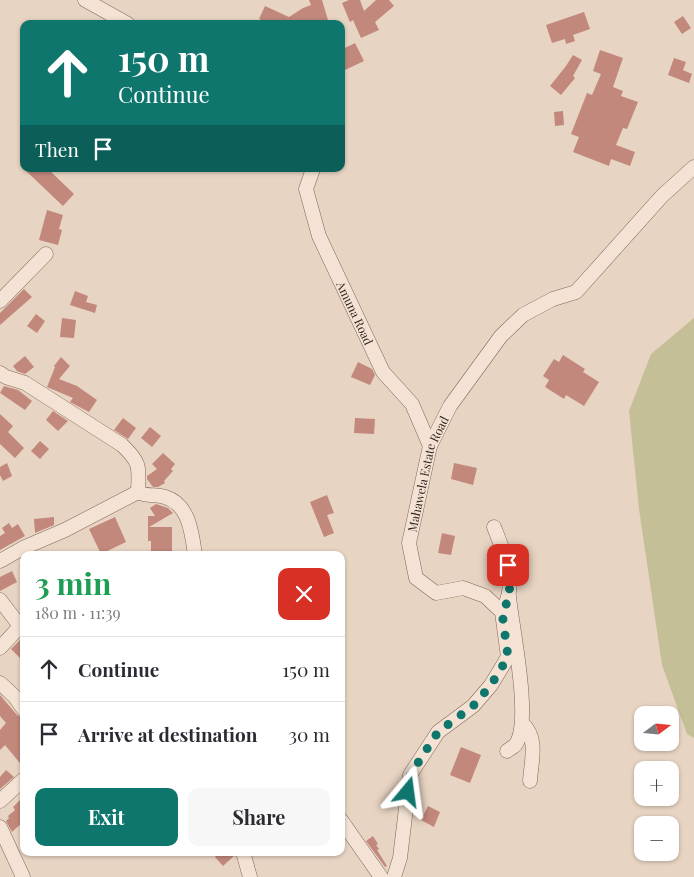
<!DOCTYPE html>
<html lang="en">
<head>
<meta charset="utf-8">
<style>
  :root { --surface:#fff; --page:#f7f7f7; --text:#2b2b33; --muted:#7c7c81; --line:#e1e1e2; --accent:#0f766e }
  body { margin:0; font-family:"Playfair Display",serif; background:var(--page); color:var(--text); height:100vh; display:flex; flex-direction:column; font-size:19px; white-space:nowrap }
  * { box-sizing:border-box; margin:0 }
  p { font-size:16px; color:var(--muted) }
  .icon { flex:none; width:28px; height:28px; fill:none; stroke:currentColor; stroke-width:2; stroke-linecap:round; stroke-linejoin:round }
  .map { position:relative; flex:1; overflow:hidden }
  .side { position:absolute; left:20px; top:551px; width:325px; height:305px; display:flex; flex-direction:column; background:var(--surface); border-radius:10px; box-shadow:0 1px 4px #0004 }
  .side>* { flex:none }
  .guide { position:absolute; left:20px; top:20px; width:325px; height:152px; border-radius:10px; box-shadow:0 1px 4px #0004; background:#0f766e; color:#fff; overflow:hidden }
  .needle { width:32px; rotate:74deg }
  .buttons { position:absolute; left:634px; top:706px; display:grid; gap:10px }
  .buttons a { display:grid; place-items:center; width:45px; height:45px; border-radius:10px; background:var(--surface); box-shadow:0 1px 4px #0004; font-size:25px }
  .pin { position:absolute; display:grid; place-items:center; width:42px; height:42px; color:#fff; margin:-21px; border-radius:10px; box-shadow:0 2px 8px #0006 }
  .me { position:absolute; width:55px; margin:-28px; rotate:16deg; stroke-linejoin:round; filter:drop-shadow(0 0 4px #0008) }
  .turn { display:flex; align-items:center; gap:18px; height:105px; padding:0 15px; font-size:22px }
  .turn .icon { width:65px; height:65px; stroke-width:2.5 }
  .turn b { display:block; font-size:35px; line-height:42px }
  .then { display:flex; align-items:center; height:48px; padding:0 15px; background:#0003; gap:10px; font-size:19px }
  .round { display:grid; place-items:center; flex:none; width:52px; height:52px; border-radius:10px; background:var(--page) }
  .headline { display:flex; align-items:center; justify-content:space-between; height:85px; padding:0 15px }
  h1 { font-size:30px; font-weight:700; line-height:38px; color:#1e9e55 }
  .action { display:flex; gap:10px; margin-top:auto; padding:10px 15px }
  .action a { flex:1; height:58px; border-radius:10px; background:var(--accent); color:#fff; font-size:20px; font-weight:700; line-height:58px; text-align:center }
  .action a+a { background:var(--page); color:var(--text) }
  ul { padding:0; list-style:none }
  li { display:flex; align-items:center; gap:15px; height:65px; padding:0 15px; border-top:1px solid var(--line) }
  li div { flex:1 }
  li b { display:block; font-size:19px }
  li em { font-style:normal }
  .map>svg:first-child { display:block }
</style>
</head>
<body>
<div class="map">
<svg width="694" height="877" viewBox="0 0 694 877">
  <rect width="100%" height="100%" fill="#e8d4c2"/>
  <polygon fill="#c5bf97" points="694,318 694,738 687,734 662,665 639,509 629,411 651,354"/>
  <g fill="#c2887c">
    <polygon points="309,0 322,0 328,20 316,24 270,24 259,19 265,6 289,17 303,8 311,5"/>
    <polygon points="349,0 360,0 364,11 376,0 389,0 394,6 375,22 379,30 361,38 353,20 350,22 342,3"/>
    <polygon points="584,12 590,29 573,35 575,41 566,44 565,39 552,43 546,25"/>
    <polygon points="683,16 691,28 682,34 674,22"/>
    <polygon points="355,43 364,61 341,72 341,50"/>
    <polygon points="600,50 623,58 613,87 623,91 621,96 638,102 627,129 623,128 616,145 635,152 630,166 611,159 609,166 573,152 579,137 571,134 587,93 592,95 601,74 593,71"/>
    <polygon points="573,55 582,60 573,76 575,78 561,95 550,86 566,66"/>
    <polygon points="674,58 686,62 683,70 692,74 689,83 668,75"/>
    <polygon points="563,111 564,125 555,126 554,112"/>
    <polygon points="24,169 48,169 74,194 63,206"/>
    <polygon points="47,210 63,215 59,229 62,230 58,245 39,240"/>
    <polygon points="24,289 32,297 0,325 0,313"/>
    <polygon points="75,291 88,296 86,302 97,305 95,313 70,305"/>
    <polygon points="36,314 45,321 37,333 27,326"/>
    <polygon points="62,318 76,320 74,338 60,337"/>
    <polygon points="563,355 585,369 583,372 599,382 584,406 566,395 564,399 545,387 549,380 543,376 554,359 559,362"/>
    <polygon points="25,356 34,367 25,374 17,371 13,366"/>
    <polygon points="61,357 70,366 59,379 77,386 97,400 89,412 70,402 73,398 47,387 55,367 54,366"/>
    <polygon points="358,362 372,369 375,375 370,385 351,377"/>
    <polygon points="4,386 18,390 32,401 25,410 0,393"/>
    <polygon points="53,411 68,421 58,431 46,420"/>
    <polygon points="0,414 13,426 8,432 24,448 15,458 0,444"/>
    <polygon points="123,418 136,428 128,439 114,430"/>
    <polygon points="355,418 375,419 374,434 354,433"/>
    <polygon points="150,427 161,436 152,447 141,438"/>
    <polygon points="40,441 49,449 40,459 31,451"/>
    <polygon points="163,453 175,464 171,469 173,471 164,481 165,483 158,487 153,487 147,479 147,476 157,469 152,464"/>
    <polygon points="7,463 12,476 3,481 0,475 0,467"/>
    <polygon points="454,463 477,468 473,485 451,479"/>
    <polygon points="327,495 334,513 327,515 334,533 324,537 310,502"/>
    <polygon points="156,504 168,508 173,513 149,527 172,527 172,555 151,555 151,541 148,541 148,516 155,516 150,508"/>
    <polygon points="54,517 54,525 35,533 34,519"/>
    <polygon points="115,517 126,542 101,554 89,529"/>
    <polygon points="9,523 12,528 18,524 25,536 0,550 0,536 5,533 2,528"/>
    <polygon points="442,533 455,536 451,555 438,553"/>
    <polygon points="12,571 17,582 0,591 0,577"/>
    <polygon points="24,636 24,662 11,649"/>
    <polygon points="0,695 17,715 24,719 24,768 5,745 0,750 0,730 6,723 0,716"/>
    <polygon points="461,747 481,755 470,783 450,775"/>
    <polygon points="6,770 14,777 0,789 0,777"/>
    <polygon points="24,796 24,821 12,832 6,821 9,818 8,816 15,810 13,807"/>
    <polygon points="428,806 440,812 434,827 421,820"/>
    <polygon points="373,836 378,844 376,845 379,849 377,850 387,866 385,867 366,841"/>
    <polygon points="220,852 234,852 235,855 223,866 215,857"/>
  </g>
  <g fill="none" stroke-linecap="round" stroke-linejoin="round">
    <g stroke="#80665b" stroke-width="15">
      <g id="minor">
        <polyline points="85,0 128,24"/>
        <path id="s1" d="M313 169 306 189 319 236 383 372 412 404 430 446"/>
        <polyline points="0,301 46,254"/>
        <path d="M0 373 6 377 25 383 122 445C141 463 139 467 138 492 147 497 155 494 165 497 189 504 192 533 195 555"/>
        <path d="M494 527C503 550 517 581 505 605"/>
        <polyline points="0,561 23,548 65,530 138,492"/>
        <polyline points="0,600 20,626"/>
        <polyline points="0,648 24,622"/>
        <polyline points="0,683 14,696 24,710"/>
        <path d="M522 723C539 738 531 762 530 781"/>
        <path d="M507 751C509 749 514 747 516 744 532 720 512 628 509 597"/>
        <polyline points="0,801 24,779"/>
        <polyline points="341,820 381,877"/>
        <polyline points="0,827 23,877"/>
        <polyline points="243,852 250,877"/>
        <path id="s2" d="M394 877 400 858 410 775 438 732 473 706 491 685 508 657 502 612 485 596 463 588 436 593 416 578 409 543 430 446 450 406 501 336 523 315 553 299 576 292 662 196 694 167"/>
      </g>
    </g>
    <use href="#minor" stroke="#f4e3d4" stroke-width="14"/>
  </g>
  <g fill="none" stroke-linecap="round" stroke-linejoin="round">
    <polyline stroke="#0f766e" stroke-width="9" stroke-dasharray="0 16.2" points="408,792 410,775 438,732 473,706 491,685 508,657 502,612 510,597 508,565"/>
  </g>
  <g text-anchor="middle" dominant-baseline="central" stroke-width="4" stroke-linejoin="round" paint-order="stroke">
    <g font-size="12" fill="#31231e" stroke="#f1e0d1">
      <text stroke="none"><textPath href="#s1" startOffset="155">Amuna Road</textPath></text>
      <text stroke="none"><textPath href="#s2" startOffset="511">Mahawela Estate Road</textPath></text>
    </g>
  </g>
</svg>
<div class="buttons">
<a><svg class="needle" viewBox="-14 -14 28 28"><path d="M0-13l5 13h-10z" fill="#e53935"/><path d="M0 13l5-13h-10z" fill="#7c7c81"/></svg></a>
<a>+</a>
<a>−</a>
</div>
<div class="pin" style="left:508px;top:565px;background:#d93025"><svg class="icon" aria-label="arrive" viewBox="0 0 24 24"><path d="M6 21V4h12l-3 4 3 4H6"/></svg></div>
<svg class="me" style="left:408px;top:792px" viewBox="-20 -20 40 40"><path d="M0-17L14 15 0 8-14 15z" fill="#0f766e" stroke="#fff" stroke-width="4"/></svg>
<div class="guide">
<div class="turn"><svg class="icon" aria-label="ahead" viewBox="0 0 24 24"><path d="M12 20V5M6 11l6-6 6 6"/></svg><div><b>150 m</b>Continue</div></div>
<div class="then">Then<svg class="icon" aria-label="arrive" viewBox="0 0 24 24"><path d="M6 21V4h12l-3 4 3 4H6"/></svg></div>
</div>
<section class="side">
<div class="headline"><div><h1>3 min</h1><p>180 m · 11:39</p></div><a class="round" style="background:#d93025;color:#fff"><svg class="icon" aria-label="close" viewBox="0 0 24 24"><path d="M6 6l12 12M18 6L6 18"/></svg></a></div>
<ul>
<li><svg class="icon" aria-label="ahead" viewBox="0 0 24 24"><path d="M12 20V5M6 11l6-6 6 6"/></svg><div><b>Continue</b></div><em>150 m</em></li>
<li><svg class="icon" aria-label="arrive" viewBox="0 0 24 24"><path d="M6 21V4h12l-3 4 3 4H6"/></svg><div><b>Arrive at destination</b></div><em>30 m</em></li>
</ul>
<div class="action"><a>Exit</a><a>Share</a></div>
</section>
</div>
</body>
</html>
